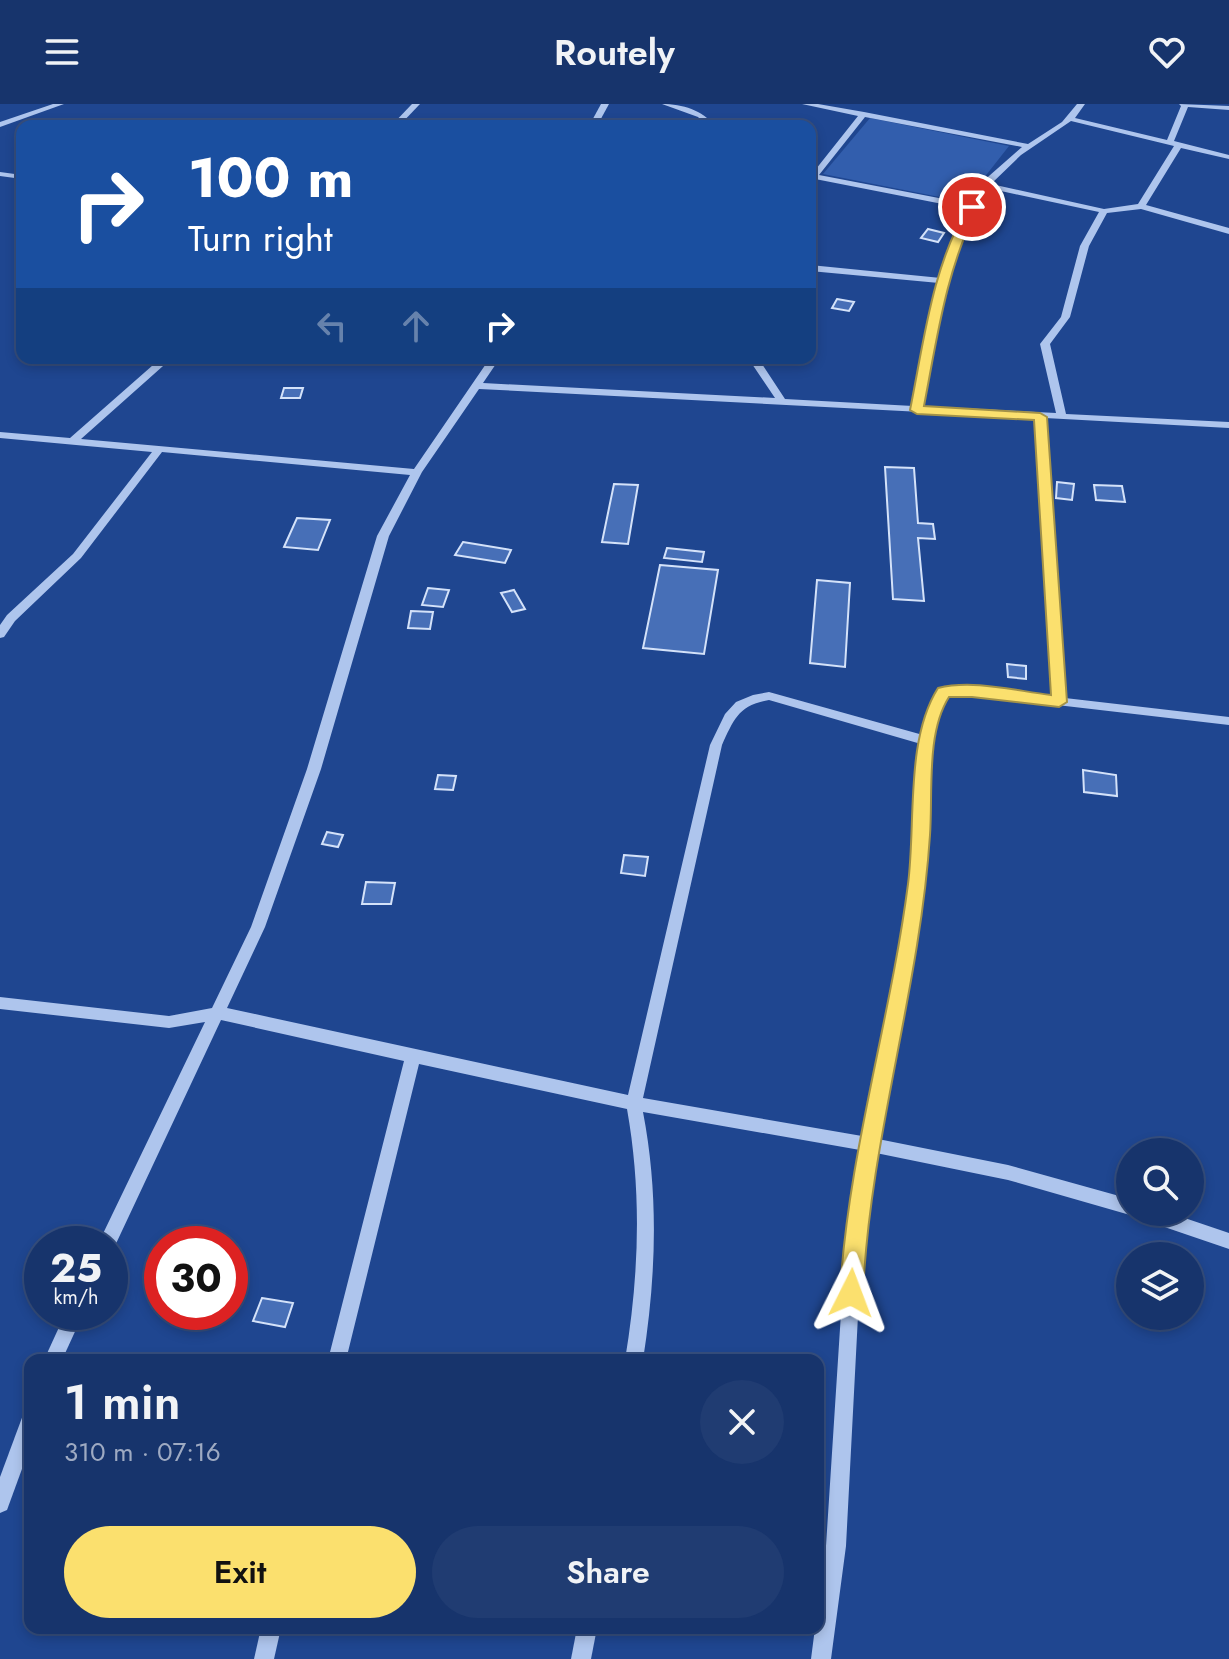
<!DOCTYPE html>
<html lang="en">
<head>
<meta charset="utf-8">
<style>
  :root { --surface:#17346c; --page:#203c72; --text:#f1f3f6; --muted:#9eaac2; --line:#364f7f; --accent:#fbe06e }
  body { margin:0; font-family:Jost,sans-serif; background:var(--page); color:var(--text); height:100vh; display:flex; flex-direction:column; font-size:30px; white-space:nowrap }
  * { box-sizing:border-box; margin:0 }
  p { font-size:26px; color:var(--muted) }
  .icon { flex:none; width:44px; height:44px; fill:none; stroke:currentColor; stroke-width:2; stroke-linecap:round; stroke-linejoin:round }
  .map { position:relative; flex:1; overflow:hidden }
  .side { position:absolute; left:24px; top:1250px; width:800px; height:280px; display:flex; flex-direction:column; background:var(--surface); border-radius:16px; box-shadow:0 4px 12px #0003,0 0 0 2px var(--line) }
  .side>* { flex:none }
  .guide { position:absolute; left:16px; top:16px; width:800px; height:244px; border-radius:16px; box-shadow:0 4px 12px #0003,0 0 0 2px var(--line); background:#1a4fa0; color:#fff; overflow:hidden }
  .fabs { position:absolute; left:1116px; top:1034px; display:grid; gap:16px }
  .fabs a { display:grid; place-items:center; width:88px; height:88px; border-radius:50%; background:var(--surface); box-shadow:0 4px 12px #0003,0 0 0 2px var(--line); font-size:40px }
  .speed { position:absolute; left:24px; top:1122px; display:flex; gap:16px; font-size:40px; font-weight:700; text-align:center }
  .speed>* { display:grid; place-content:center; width:104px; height:104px; border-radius:50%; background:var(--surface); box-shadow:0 4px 12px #0003,0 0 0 2px var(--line); line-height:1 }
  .speed small { font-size:20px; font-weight:400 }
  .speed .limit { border:12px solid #d22; background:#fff; color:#111 }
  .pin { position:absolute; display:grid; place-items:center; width:68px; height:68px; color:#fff; margin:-34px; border:4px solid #fff; border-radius:50%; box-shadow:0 2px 8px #0007 }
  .me { position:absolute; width:88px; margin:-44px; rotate:3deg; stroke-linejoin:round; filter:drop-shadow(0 0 6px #0008) }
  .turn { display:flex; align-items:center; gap:28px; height:168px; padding:0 40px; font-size:36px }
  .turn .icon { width:104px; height:104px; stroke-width:2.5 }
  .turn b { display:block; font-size:56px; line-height:68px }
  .lanes { display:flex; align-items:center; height:76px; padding:0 40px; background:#0003; justify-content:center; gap:40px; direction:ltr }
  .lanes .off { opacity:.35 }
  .round { display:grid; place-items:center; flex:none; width:84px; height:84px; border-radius:42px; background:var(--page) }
  .overview { display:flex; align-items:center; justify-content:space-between; height:136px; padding:0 40px }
  h1 { font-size:48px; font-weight:600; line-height:60px }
  .action { display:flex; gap:16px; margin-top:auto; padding:16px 40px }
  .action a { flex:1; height:92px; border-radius:48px; background:var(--accent); color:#111; font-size:32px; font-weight:600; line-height:92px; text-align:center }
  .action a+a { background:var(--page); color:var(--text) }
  header { display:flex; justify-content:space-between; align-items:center; height:104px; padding:0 40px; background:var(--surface); font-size:36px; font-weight:600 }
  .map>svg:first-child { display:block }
</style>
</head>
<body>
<header><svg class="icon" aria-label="menu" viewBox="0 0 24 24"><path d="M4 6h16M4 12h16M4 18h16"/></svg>Routely<svg class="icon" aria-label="heart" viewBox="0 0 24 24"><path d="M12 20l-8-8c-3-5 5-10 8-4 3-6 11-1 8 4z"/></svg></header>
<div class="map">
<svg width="1229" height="1555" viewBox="0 0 1229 1555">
  <rect width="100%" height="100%" fill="#1f4690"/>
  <polygon fill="#325ead" points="870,14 1009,42 965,98 823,70"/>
  <g fill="#476fb7" stroke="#d4e2f9" stroke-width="2">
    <polygon points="928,125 944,129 938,138 921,134"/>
    <polygon points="837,195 854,198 849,207 832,204"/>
    <polygon points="284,284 303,284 300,294 281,294"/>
    <polygon points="885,363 914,364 918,419 933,420 935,435 918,434 924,497 893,495"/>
    <polygon points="1057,378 1074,380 1072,396 1056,394"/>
    <polygon points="614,380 638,381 628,440 602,438"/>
    <polygon points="1094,381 1122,382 1125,398 1096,396"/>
    <polygon points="297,414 330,416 318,446 284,443"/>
    <polygon points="463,438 511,446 505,459 455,451"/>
    <polygon points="667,444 704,448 702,458 664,454"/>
    <polygon points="660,461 718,466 704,550 643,544"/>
    <polygon points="817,476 850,479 845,563 810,559"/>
    <polygon points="428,484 449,486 443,503 422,501"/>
    <polygon points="514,486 525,505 512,508 501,489"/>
    <polygon points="411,507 433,508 430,525 408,524"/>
    <polygon points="1007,560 1026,562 1026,575 1008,573"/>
    <polygon points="1083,666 1116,671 1117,692 1084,688"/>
    <polygon points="438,671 456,672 453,686 435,685"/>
    <polygon points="327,728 343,731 338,743 322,740"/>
    <polygon points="624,751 648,753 645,772 621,769"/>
    <polygon points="366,778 395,779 391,800 362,800"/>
    <polygon points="262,1194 293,1199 285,1223 253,1217"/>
  </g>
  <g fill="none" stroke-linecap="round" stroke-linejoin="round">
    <g fill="#aec5ed" fill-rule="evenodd">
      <polygon points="53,0 64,0 0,23 0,18"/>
      <polygon points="412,0 420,0 399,22 391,22"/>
      <polygon points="601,0 609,0 597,22 589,22"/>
      <path d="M662 0C683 0 702 6 715 22H707L698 13Z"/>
      <path d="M802 0H818L864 8 1028 40 1062 18 1077 0H1085L1075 14 1167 36 1181 2 1179 0 1229 2V6L1188 3 1174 37 1229 51V55L1181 44 1146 101 1229 124V130L1141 105 1107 109 1089 142 1070 213 1050 240 1066 310 1229 318V324L1045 314 1065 594 1229 613V621L972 591 948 592 940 604 934 637 924 781 878 1035 1008 1061 1130 1095V1108H1167L1229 1129V1145L1138 1114 1136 1109 1130 1111 1008 1076 876 1049 863 1116 846 1442 831 1555H811L815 1524H818V1502L826 1442 847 1116 860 1046 643 1008C659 1091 656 1173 643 1256H625C639 1172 642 1089 627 1005L419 960 346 1256H328L404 957 221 916 113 1146 110 1147V1140H98L205 918 169 924 0 905V893L169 912 212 904 251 823 307 665 377 432 410 371 162 348 81 454 15 517 4 533 0 534V521L7 511 73 450 152 348 0 334V328L70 334 161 254H172L81 335 414 365 490 254H500L483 279 775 294 748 254H758L785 295 913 302 939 179 810 167V161L941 174 968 105 810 74V70H812L858 12ZM865 13 1022 43 981 79 970 100 819 71ZM1071 17 1174 42 1138 100 1104 105 991 80 1021 51ZM987 84 1099 108 1080 142 1061 213 1040 240 1056 309 923 302 947 185 962 138ZM479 285 1035 314 1052 592 972 583 940 585 928 604 923 631 769 588 753 591 736 598 725 610 710 641 628 991 227 904 265 823 321 665 389 432 422 368ZM769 596 921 640 910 781 862 1032 643 994 722 641C734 615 739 601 769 596Z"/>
      <polygon points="0,68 22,71 22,75 0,72"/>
      <polygon points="66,1208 84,1208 62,1256 44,1256"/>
      <polygon points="30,1309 30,1343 7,1406 0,1409 0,1373 23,1311"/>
      <polygon points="261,1524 281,1524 274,1555 254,1555"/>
      <polygon points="577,1524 597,1524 591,1555 571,1555"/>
    </g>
  </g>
  <path fill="#fbe06e" stroke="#a39248" stroke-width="2" d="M969 101 978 103C946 165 937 235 924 302L1040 309 1047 313 1067 598 1059 603 972 593H949C926 629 933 689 930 731 920 885 870 1034 863 1189L859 1196 851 1200 843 1196 840 1189C848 1050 890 918 908 780 916 720 905 636 938 584 973 575 1016 587 1051 591L1034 316 917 310 910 306C924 237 932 162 969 101Z"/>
</svg>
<div class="fabs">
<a><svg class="icon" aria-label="search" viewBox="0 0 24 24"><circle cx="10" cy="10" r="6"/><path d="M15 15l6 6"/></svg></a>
<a><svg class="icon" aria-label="layers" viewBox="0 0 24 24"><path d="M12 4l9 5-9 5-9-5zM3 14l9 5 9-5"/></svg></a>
</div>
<div class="speed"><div>25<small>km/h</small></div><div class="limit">30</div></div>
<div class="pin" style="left:972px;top:103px;background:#d93025"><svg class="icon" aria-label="arrive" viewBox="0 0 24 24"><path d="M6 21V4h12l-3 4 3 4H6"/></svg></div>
<svg class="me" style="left:851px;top:1189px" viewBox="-20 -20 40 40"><path d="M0-17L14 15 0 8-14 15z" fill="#fbe06e" stroke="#fff" stroke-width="4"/></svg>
<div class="guide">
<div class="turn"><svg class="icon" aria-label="right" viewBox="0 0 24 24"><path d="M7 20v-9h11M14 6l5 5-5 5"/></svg><div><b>100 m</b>Turn right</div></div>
<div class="lanes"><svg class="icon off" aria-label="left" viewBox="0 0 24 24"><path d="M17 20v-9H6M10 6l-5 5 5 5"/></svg><svg class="icon off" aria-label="ahead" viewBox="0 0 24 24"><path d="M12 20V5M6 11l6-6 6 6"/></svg><svg class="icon" aria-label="right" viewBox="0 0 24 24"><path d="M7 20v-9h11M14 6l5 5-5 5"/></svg></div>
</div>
<section class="side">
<div class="overview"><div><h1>1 min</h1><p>310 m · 07:16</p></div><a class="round"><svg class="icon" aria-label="close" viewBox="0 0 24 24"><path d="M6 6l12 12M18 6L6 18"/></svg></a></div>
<div class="action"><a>Exit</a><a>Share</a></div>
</section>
</div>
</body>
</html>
